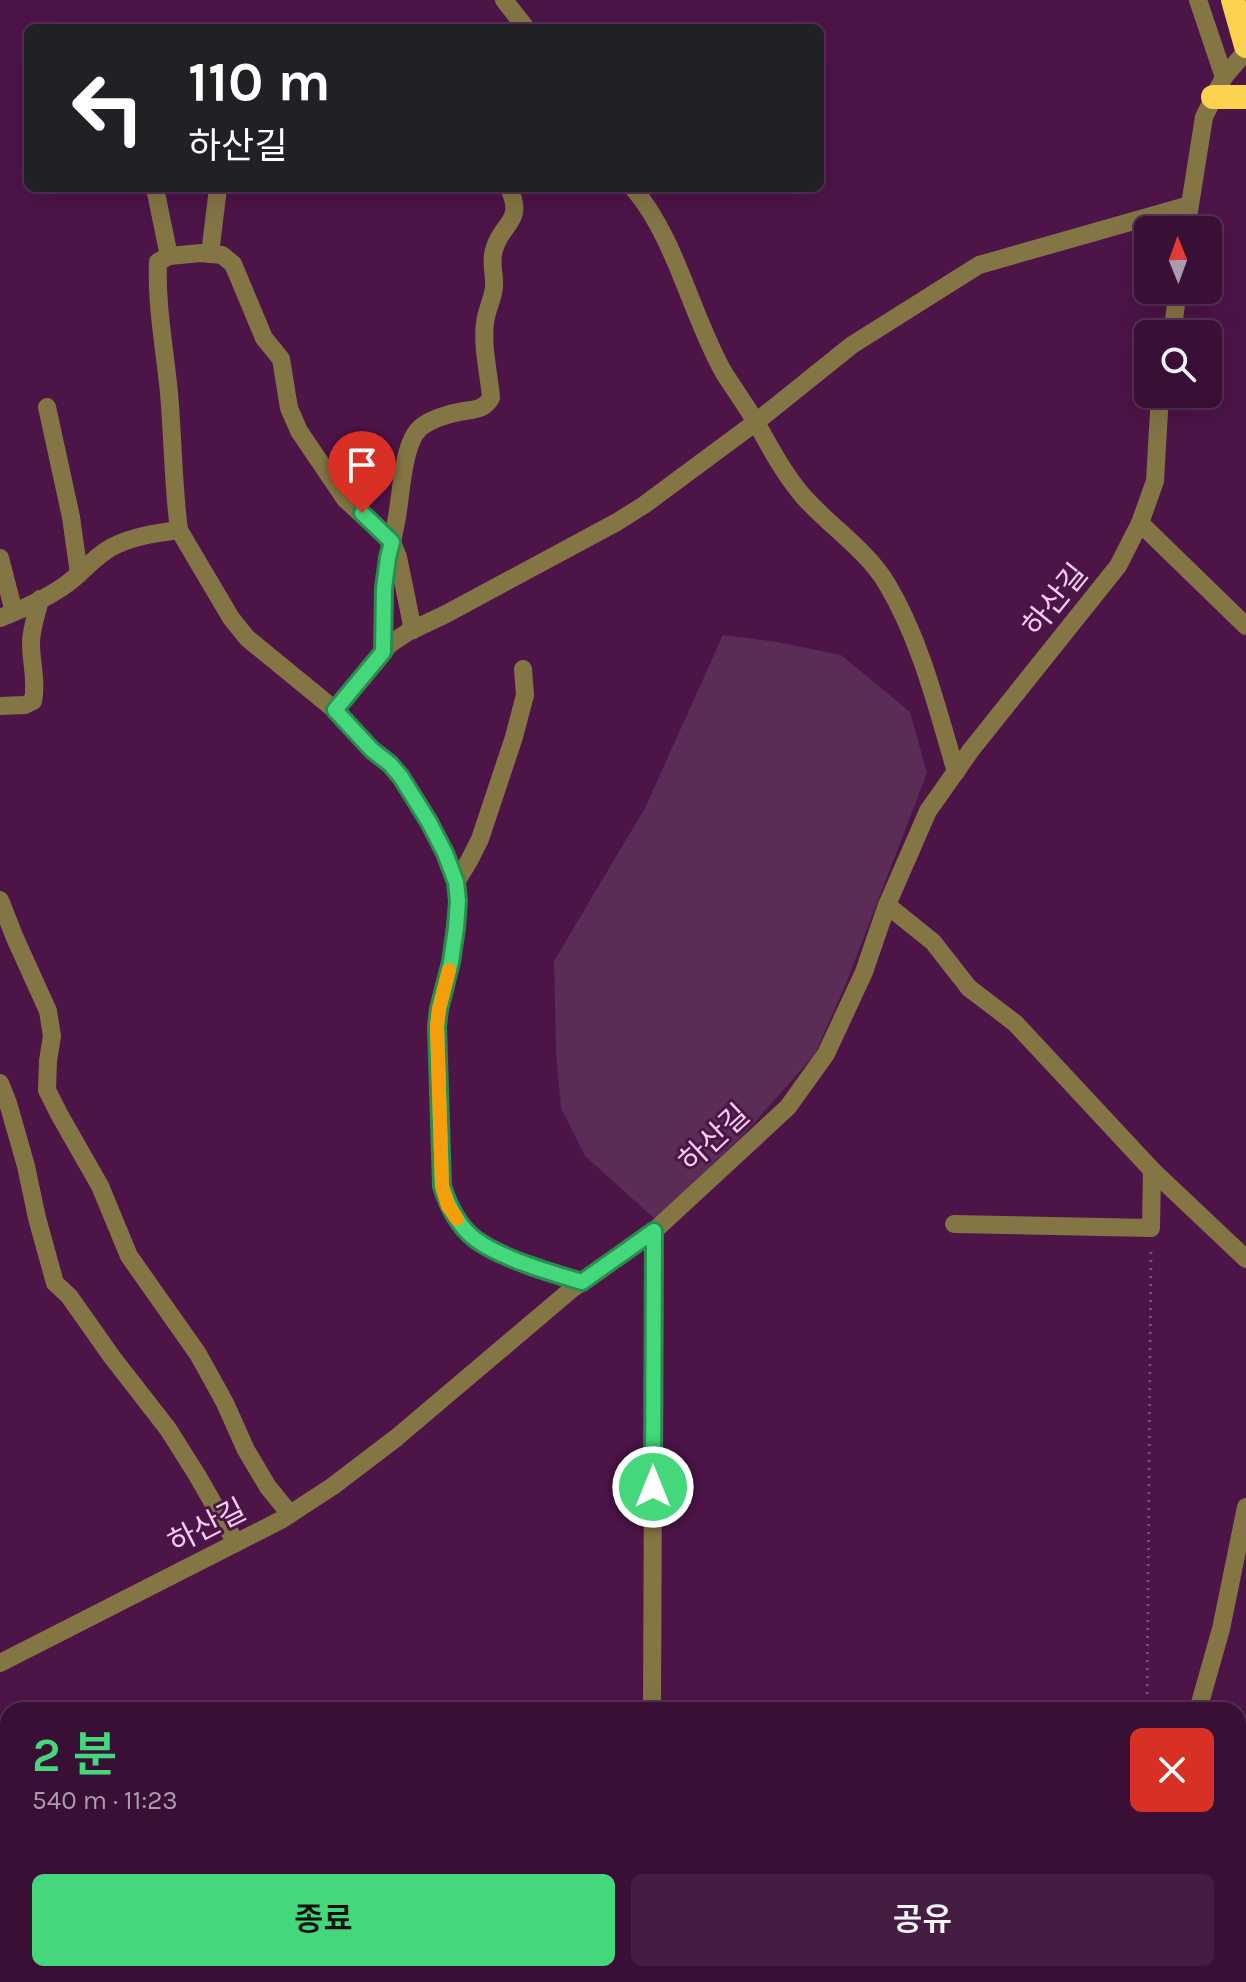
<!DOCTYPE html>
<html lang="ko">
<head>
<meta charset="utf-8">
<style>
  :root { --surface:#3a0f36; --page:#451d42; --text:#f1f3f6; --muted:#ab9cad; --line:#542f51; --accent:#44d77b }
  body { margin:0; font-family:Karla,"Noto Sans KR",sans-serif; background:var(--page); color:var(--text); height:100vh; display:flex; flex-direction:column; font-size:30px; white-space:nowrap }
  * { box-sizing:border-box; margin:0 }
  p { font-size:26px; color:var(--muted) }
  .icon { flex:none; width:44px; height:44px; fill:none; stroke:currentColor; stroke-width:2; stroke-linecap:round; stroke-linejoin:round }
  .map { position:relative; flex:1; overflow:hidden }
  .drawer { position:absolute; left:0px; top:1702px; width:1246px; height:280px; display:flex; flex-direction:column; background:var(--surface); border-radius:24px 24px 0 0; box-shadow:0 8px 32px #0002,0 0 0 2px var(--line) }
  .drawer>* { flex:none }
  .guide { position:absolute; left:24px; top:24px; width:800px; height:168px; border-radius:12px; box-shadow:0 8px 32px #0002,0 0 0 2px var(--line); background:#202124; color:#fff; overflow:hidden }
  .needle { width:52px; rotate:359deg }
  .controls { position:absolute; left:1134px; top:216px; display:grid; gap:16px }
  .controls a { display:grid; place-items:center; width:88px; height:88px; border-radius:12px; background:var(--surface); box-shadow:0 8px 32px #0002,0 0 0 2px var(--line); font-size:40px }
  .pin { position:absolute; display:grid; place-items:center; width:68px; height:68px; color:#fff; margin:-82px -34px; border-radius:50% 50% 50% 0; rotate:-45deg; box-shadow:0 0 8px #0007 }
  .pin .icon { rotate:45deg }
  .me { position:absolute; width:88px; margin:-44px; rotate:0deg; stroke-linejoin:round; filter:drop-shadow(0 0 6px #0008) }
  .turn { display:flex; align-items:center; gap:28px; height:168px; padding:0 32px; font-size:36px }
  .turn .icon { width:104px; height:104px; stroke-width:2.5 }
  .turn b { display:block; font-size:56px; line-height:68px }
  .round { display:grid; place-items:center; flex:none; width:84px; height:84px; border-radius:12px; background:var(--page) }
  .head { display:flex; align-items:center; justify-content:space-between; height:136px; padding:0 32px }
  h1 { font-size:48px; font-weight:600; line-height:60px; color:var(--accent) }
  .cta { display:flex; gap:16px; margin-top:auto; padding:16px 32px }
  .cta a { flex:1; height:92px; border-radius:12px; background:var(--accent); color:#111; font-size:32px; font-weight:600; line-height:92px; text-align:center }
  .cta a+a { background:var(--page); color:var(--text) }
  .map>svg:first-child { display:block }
</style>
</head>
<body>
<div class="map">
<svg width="1246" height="1982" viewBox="0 0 1246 1982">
  <rect width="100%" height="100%" fill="#4d1448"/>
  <polygon fill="#5b2d56" points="723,635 777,642 841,655 910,712 927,773 845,986 815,1054 745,1133 655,1219 585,1156 561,1108 556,1051 554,961 645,808"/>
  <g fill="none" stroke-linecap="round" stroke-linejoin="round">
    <polyline stroke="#7f4d7a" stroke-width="3" stroke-dasharray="2 6" stroke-linecap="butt" points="1147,1710 1151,1246"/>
    <g stroke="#847545" stroke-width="18">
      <polyline points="504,0 526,28"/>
      <polyline points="1198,0 1224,77"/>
      <polyline points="155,188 169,256"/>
      <path d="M633 188C676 238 691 315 724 373 735 390 747 407 757 424 771 449 784 474 803 496 829 526 866 549 887 584 921 641 937 708 956 772"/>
      <polyline points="1186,230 1204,117 1224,77 1246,51"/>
      <polyline points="210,254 218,188"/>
      <polyline points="1172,334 1178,290"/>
      <polyline points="47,407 71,517 79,574"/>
      <polyline points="1140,523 1246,626"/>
      <path d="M179 530C173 484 173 439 169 393 165 350 156 305 158 262L169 256 201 253 222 255 233 264 264 338 281 359 289 408 299 431 345 499 392 542 398 557 413 630"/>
      <polyline points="0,558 14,612"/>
      <path d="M0 618C23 609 48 598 68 583 83 572 95 556 112 547 133 536 157 533 179 530L231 618 247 638 335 710 372 750 390 764 401 777 429 822 445 853 456 882 458 901 451 962 439 1009 437 1026 442 1186C448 1205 458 1226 475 1239 500 1258 551 1272 582 1282"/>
      <path d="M383 652C383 631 383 610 384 590 385 565 393 541 397 517 401 495 403 443 420 428 429 420 447 414 459 412 473 409 483 411 491 398 489 373 482 348 485 323 486 311 493 299 494 287 495 275 490 262 494 250 501 222 525 223 509 188"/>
      <path d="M0 706 25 705 33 701C37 680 31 664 31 643 31 629 37 613 40 599"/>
      <polyline points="335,710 390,644 408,632 446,614 617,522 644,505 756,422 852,345 979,265 1190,205"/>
      <polyline points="456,882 469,861 480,839 514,737 525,695 523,669"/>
      <polyline points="0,900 15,938 48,1011 52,1036 48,1061 47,1090 59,1114 100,1186 129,1256 198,1354 225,1403 246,1450 268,1487 290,1514"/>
      <polyline points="887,905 933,942 969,988 1015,1023 1152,1170 1246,1259"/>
      <polyline points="0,1083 8,1103 26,1166 37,1218 55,1283 69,1296 112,1357 168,1429 197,1475 236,1543"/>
      <polyline points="954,1224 1151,1228 1152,1170"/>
      <polyline points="0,1663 281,1520 333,1486 396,1438 572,1289 654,1231 788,1107 826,1054 864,972 887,905 928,811 971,750 1118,566 1140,523 1155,481 1160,394"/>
      <polyline points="652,1710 654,1231"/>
      <polyline points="1198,1710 1221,1629 1246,1507"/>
      <polyline points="1240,1972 1246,1974"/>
      <polyline points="651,1982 651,1974"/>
      <polyline points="1084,1982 1091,1974"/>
    </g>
    <g stroke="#fad24e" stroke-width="24">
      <polyline points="1233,0 1246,46"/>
      <polyline points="1213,97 1246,97"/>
      <polyline points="1238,1786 1246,1763"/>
      <polyline points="1238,1833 1246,1802"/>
      <polyline points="1238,1908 1246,1870"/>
      <polyline points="1132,1982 1139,1974"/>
      <polyline points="1194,1982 1197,1974"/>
      <polyline points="1212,1982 1215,1974"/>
    </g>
  </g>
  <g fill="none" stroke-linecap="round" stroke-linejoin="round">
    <g stroke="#2c8c50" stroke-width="20">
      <path id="route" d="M362 513 392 542 388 558 384 588 383 652 335 710 372 750 390 764 401 777 429 822 445 853 456 882 458 901 456 928 451 962 439 1009 437 1026 442 1186C448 1205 458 1226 475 1239 500 1258 551 1273 582 1282L654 1231 653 1487"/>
    </g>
    <use href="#route" stroke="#44d77b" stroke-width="14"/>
    <polyline stroke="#f59e0b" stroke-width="14" points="449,970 439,1009 437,1026 442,1186 448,1206 457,1219"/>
  </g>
  <g text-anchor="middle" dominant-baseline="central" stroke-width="6" stroke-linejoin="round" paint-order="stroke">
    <g font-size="30" fill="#f1ceeb" stroke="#4d1448">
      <text transform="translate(1055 600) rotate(-51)">하산길</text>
      <text transform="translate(714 1138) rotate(-43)">하산길</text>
      <text transform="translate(207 1526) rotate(-27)">하산길</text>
    </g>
  </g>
</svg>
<div class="controls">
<a><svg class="needle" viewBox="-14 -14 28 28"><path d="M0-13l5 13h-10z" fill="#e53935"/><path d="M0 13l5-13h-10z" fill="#ab9cad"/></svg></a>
<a><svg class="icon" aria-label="search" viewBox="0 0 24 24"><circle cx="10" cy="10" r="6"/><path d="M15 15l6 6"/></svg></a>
</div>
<div class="pin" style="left:362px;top:513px;background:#d93025"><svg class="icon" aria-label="arrive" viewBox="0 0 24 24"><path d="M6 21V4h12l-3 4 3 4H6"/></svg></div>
<svg class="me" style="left:653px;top:1487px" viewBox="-20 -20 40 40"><circle r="17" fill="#44d77b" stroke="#fff" stroke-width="3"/><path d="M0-11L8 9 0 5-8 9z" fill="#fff"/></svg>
<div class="guide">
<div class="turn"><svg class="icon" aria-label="left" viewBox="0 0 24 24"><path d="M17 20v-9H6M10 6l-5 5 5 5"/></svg><div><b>110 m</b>하산길</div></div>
</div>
<section class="drawer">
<div class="head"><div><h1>2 분</h1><p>540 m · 11:23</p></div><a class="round" style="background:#d93025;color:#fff"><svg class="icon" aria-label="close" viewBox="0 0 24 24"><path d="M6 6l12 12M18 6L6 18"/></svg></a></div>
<div class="cta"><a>종료</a><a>공유</a></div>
</section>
</div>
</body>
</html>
